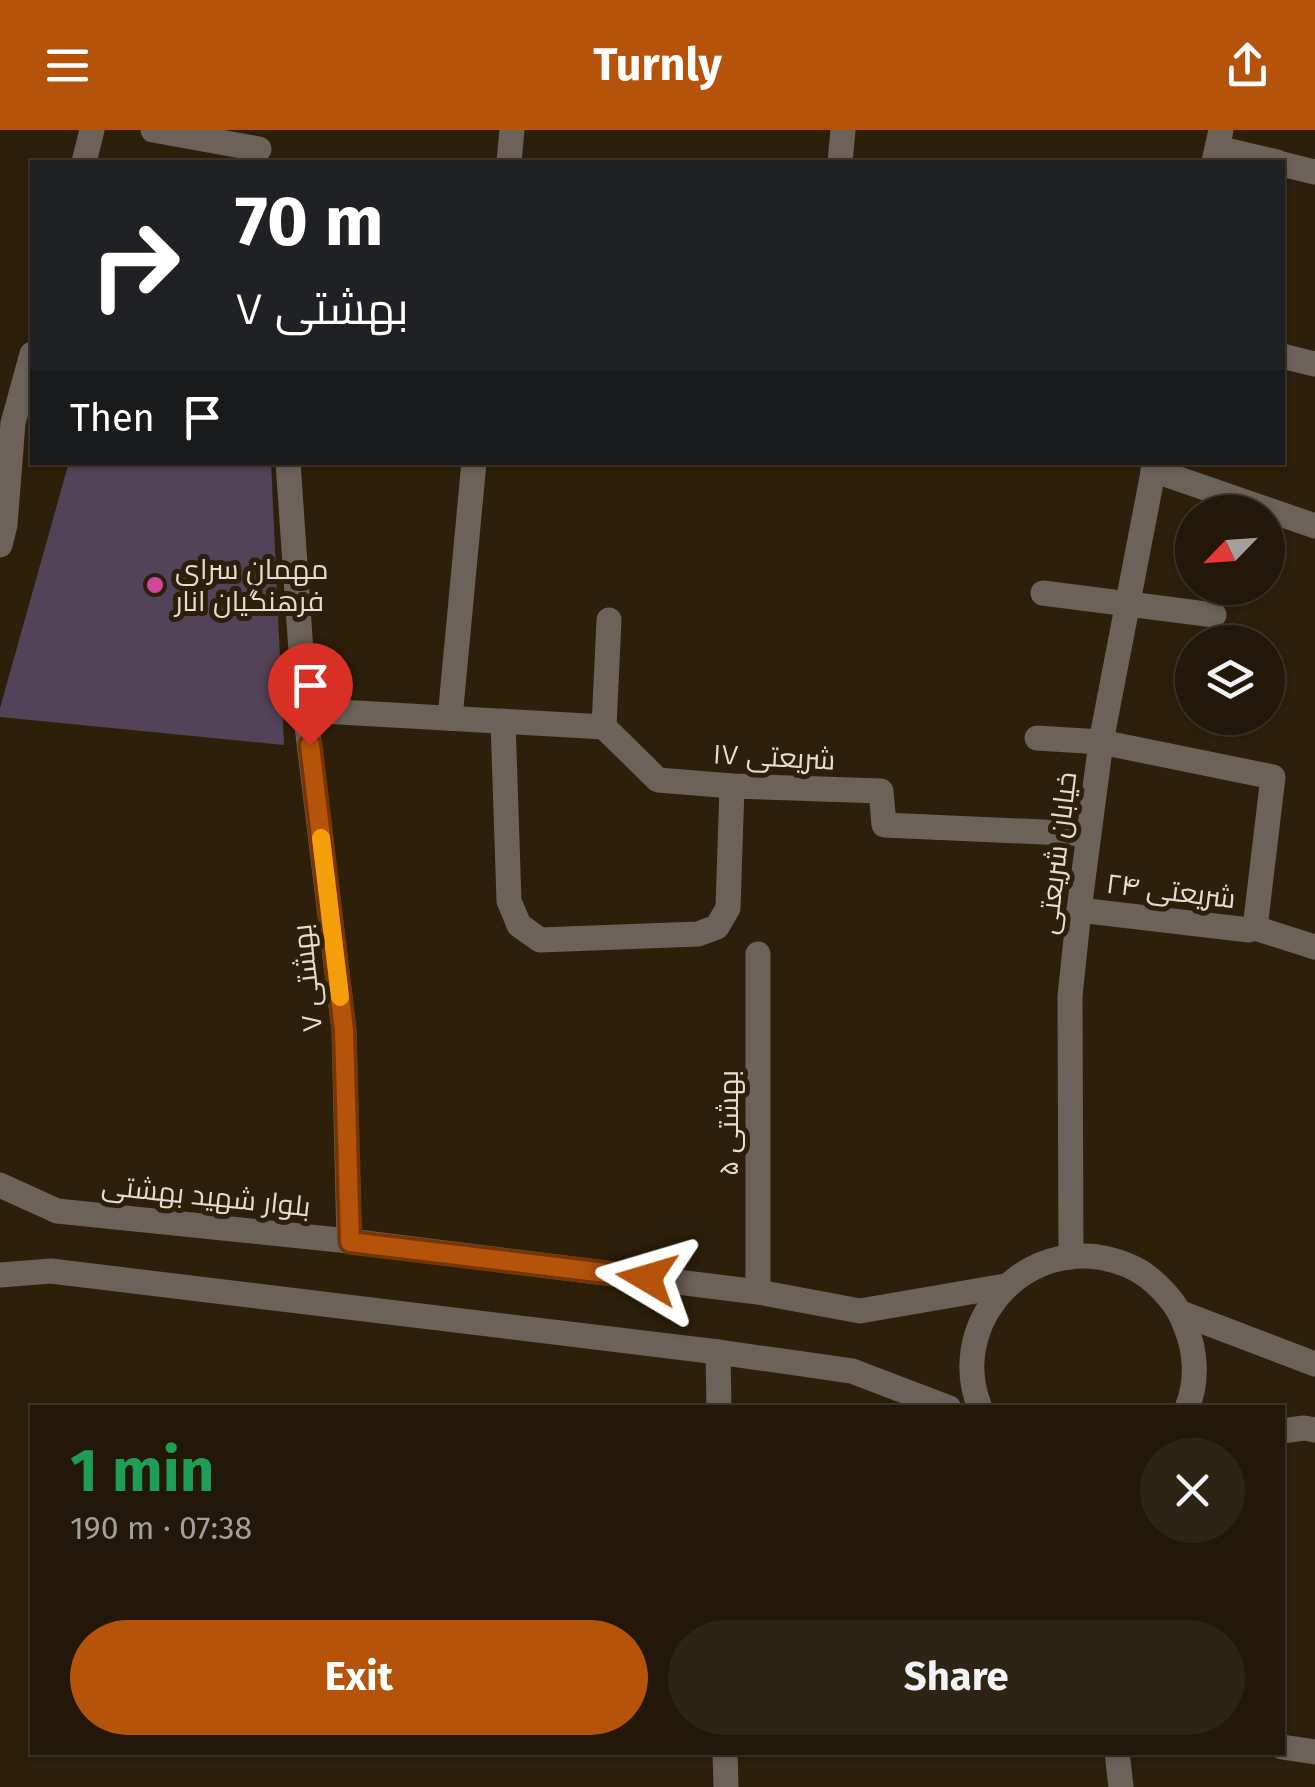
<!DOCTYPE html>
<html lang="en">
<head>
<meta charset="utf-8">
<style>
  :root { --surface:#221708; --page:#2e2416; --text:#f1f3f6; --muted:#a29f9c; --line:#3f3629; --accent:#b45309 }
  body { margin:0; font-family:"Fira Sans",Cairo,sans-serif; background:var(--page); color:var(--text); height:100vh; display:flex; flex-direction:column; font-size:38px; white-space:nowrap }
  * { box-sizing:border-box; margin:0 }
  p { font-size:32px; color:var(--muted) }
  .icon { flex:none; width:55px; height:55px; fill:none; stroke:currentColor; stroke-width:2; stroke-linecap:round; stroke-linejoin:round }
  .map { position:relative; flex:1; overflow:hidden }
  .drawer { position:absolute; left:30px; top:1275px; width:1255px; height:350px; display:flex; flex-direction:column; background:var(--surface); border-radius:0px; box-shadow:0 2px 8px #0004,0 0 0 2px var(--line) }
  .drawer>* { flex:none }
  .top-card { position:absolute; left:30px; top:30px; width:1255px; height:305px; border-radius:0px; box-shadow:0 2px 8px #0004,0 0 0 2px var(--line); background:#202124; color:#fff; overflow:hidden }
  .needle { width:65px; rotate:245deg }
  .controls { position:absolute; left:1175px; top:365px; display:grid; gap:20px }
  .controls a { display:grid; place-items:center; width:110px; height:110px; border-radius:50%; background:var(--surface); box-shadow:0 2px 8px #0004,0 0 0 2px var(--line); font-size:50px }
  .pin { position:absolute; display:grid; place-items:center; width:85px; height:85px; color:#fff; margin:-102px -42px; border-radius:50% 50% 50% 0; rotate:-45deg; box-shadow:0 0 10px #0007 }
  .pin .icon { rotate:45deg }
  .me { position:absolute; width:110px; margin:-55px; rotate:277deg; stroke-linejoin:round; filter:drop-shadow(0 0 8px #0008) }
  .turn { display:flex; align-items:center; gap:35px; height:210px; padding:0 40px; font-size:45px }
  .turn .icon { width:130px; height:130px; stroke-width:2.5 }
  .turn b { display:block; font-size:70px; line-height:85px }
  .then { display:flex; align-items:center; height:95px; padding:0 40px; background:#0003; gap:20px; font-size:38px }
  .round { display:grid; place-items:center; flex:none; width:105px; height:105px; border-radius:52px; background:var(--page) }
  .overview { display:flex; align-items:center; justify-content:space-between; height:170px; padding:0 40px }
  h1 { font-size:60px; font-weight:700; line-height:75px; color:#1e9e55 }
  .primary-button { display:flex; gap:20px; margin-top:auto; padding:20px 40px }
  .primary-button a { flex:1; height:115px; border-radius:60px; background:var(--accent); color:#fff; font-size:40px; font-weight:700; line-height:115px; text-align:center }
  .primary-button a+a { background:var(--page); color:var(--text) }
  header { display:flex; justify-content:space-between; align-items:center; height:130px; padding:0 40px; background:var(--accent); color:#fff; font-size:45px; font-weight:700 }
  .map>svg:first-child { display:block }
</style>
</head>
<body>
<header><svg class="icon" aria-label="menu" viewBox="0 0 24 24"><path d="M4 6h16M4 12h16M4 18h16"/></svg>Turnly<svg class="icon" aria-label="share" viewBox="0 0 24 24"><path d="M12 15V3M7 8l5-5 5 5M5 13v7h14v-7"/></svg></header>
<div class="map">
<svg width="1315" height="1657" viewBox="0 0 1315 1657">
  <rect width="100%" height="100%" fill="#2d1f0a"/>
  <polygon fill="#534358" points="69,332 271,332 284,615 0,587 0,578"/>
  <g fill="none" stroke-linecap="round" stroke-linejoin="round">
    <g stroke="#6c625a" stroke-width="25">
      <polyline points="153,0 259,19"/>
      <polyline points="1217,18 1277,32"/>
      <polyline points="509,32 512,0"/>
      <polyline points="840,32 843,0"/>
      <polyline points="1282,34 1315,42"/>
      <polyline points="1282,226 1315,234"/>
      <polyline points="288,332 305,580 344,900 349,1111"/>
      <polyline points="1153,340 1315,396"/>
      <polyline points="1043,463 1214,485"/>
      <polyline points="305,580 604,597 658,650 732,656 881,661 884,695 1087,704"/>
      <polyline points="450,588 474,332"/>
      <polyline points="503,591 509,771 519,795 540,810 698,804 717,797 728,778 732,656"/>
      <polyline points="604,597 609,490"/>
      <polyline points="1037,608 1101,612 1273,647 1255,798"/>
      <polyline points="1079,780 1249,800 1255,798 1315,817"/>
      <polyline points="758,824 758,1162"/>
      <polyline points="718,1222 719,1278"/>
      <polyline points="1282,1617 1315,1622"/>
      <polyline points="725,1622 726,1657"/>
    </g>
    <g stroke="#6c625a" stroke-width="25">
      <polyline points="84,32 92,0"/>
      <polyline points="1214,32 1221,0"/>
      <polyline points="0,415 5,395 13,293 32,224"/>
      <polyline points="0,1055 57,1081 349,1111 758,1162 860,1181 1005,1156"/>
      <polyline points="1071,1127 1070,866 1079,780 1101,612 1155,332"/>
      <polyline points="0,1145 51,1141 718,1222 852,1241 949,1278"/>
      <polyline points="1181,1183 1315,1234"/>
      <path d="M980 1278C948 1199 1015 1116 1098 1127 1116 1130 1134 1136 1148 1147 1164 1160 1178 1175 1185 1195 1196 1221 1198 1251 1187 1278"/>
      <polyline points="1282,1301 1304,1298 1315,1300"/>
      <polyline points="1117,1622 1121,1657"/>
    </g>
  </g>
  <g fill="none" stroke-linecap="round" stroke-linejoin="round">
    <g stroke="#753606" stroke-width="25">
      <polyline id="route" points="310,615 344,900 350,1112 647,1148"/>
    </g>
    <use href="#route" stroke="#b45309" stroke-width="18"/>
    <polyline stroke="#f59e0b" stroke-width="18" points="321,708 340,867"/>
  </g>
  <circle fill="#d1479c" stroke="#2d1f0a" stroke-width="4" cx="155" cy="455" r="10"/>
  <g text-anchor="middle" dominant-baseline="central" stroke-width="10" stroke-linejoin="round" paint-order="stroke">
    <g font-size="28" fill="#e7ddd0" stroke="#2d1f0a" text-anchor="start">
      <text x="175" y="439">مهمان سرای<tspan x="175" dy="32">فرهنگیان انار</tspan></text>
    </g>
    <g font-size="28" fill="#e7ddd0" stroke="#2d1f0a">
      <text transform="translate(774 627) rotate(3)">شریعتی ۱۷</text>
      <text transform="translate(1057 723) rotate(-83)">خیابان شریعتی</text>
      <text transform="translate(1171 761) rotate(7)">شریعتی ۲۴</text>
      <text transform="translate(307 848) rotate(-96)">بهشتی ۷</text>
      <text transform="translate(728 993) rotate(-90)">بهشتی ۵</text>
      <text transform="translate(206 1066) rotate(6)">بلوار شهید بهشتی</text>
    </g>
  </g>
</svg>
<div class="controls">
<a><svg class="needle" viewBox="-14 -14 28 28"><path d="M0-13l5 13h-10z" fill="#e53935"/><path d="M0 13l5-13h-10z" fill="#a29f9c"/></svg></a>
<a><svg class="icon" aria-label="layers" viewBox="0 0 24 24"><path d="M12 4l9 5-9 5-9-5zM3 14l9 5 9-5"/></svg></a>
</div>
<div class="pin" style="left:310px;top:615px;background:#d93025"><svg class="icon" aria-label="arrive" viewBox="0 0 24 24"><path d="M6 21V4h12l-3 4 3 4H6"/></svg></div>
<svg class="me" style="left:647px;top:1148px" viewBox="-20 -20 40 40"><path d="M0-17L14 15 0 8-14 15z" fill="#b45309" stroke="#fff" stroke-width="4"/></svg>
<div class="top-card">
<div class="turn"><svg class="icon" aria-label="right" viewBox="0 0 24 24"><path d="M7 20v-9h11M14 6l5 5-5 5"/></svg><div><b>70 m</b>بهشتی ۷</div></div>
<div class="then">Then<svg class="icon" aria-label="arrive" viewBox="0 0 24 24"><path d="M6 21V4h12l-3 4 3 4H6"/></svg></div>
</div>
<section class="drawer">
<div class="overview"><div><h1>1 min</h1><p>190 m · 07:38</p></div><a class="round"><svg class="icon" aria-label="close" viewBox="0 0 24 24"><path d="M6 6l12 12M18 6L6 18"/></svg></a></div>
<div class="primary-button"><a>Exit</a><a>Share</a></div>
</section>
</div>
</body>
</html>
